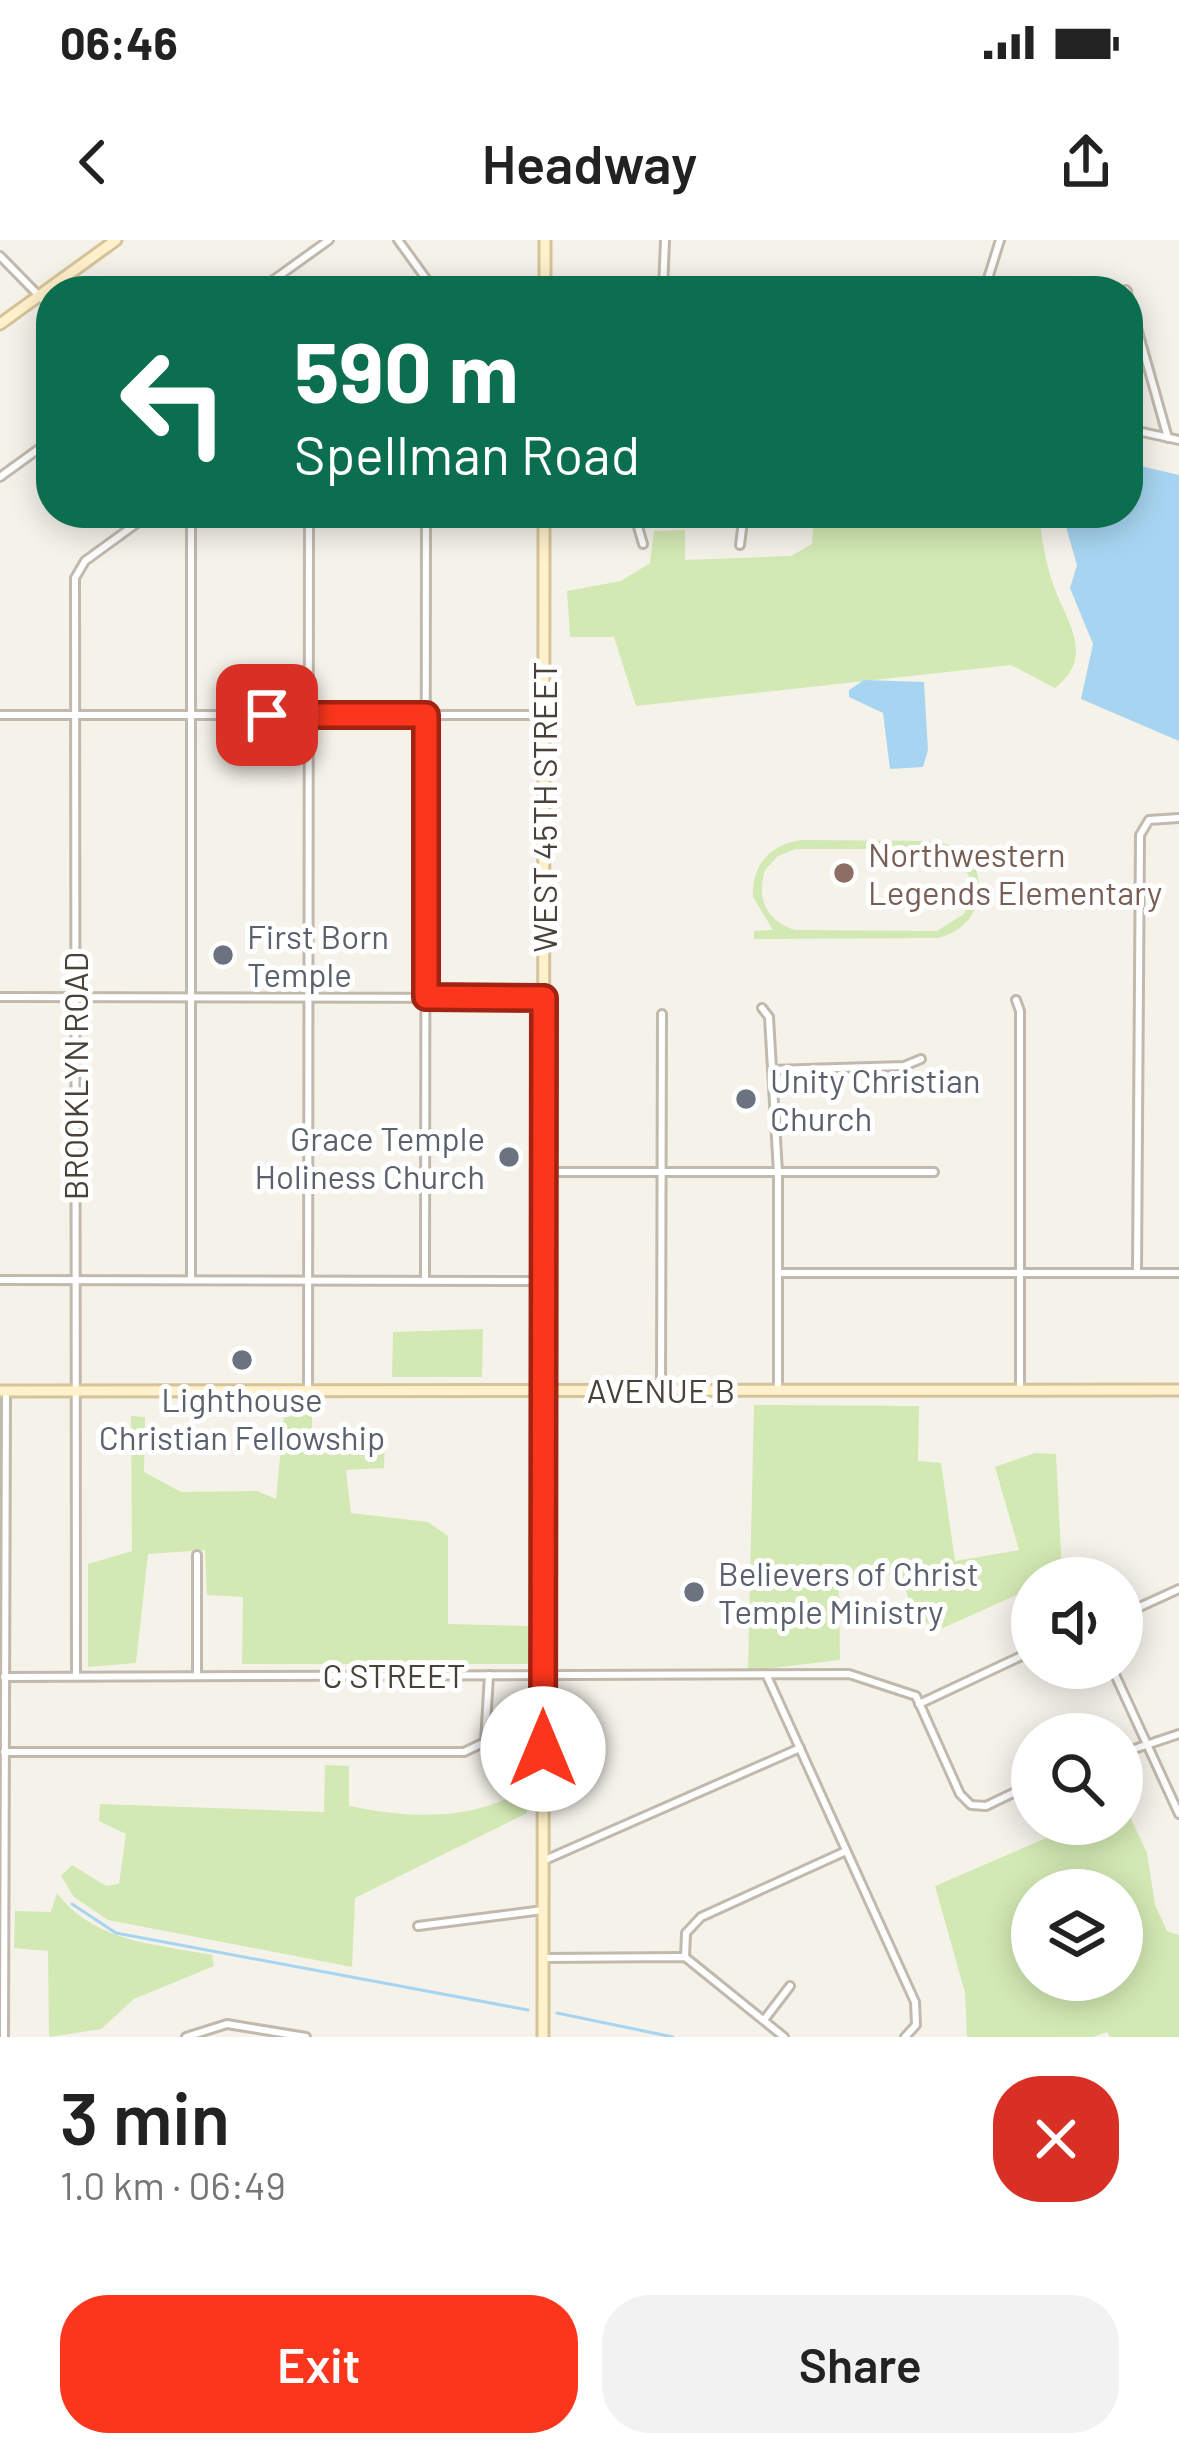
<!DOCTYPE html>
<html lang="en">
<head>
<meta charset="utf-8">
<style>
  :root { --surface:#fff; --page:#f2f2f2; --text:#222; --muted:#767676; --accent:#fb361c }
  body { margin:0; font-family:Barlow,sans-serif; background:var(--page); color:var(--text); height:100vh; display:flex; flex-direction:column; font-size:45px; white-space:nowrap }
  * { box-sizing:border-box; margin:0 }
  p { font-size:39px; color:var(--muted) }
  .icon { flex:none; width:66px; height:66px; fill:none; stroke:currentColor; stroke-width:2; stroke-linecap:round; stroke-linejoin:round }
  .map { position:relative; height:1797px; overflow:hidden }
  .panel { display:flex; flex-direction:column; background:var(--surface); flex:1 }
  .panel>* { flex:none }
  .banner { position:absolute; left:36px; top:36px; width:1107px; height:252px; border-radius:48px; box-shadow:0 6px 30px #0003; background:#0b6e4f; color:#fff; overflow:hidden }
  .buttons { position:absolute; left:1011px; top:1317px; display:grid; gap:24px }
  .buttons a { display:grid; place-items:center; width:132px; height:132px; border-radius:50%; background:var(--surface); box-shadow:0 6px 30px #0003; font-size:60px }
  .pin { position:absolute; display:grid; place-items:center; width:102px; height:102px; color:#fff; margin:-51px; border-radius:24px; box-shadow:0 6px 18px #0006 }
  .me { position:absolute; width:132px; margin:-66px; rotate:0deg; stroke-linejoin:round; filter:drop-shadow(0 0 9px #0008) }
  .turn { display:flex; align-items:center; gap:42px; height:252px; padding:0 60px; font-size:54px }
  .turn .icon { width:156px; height:156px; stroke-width:2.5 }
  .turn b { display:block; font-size:84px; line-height:102px }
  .round { display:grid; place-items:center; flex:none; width:126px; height:126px; border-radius:48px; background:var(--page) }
  .headline { display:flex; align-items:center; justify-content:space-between; height:204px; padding:0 60px }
  h1 { font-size:72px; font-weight:600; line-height:90px }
  .action { display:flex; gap:24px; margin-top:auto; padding:24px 60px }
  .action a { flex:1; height:138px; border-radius:48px; background:var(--accent); color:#fff; font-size:48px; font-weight:600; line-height:138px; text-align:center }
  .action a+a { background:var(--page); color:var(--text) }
  .status { display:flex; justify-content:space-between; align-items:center; height:84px; padding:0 60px; background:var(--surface); direction:ltr }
  .status svg { height:33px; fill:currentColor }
  header { display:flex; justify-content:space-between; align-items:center; height:156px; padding:0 60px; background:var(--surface); font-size:54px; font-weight:600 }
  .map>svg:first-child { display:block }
</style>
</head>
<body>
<div class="status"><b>06:46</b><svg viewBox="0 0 49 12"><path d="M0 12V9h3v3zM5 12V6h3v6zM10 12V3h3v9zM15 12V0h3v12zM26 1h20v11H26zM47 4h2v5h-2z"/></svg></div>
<header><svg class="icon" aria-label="back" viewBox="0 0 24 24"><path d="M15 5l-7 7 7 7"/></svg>Headway<svg class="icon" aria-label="share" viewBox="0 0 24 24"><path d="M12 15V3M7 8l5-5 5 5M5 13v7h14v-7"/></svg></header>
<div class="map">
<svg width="1179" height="1797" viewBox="0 0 1179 1797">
  <rect width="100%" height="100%" fill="#f5f2ea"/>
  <g fill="#d3e9b3" fill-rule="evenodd">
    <path d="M814 273H1039C1041 296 1046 326 1054 347 1068 384 1095 417 1055 448L1011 425 636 466 614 397H570L567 351 621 341 650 323 654 291 685 290V320L791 316 812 304Z"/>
    <path d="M802 600 939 601 960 610 975 627C987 660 972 689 938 698L754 699V691L773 690 753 657C752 624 770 604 802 600ZM937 609C968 618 979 645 964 674L937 691 795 690C767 681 756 659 765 630L778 616 796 609Z"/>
    <polygon points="483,1089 482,1137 392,1137 393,1092"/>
    <polygon points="285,1165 312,1165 312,1202 360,1203 361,1189 385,1197 384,1228 346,1230 351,1273 428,1282 448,1296 448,1384 529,1386 528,1424 242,1424 243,1357 207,1355 205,1310 148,1314 136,1423 88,1427 88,1324 132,1311 131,1176 145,1177 144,1232 181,1252 257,1251 276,1259"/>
    <polygon points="754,1165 919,1166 918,1221 941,1223 955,1321 1019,1310 995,1227 1035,1213 1056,1214 1062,1334 1032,1338 1032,1348 943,1388 916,1380 900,1333 839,1344 840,1420 748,1431"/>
    <path d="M325 1525 349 1526V1566C402 1577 459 1581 508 1558L514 1530H529L527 1573 355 1658 352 1727 108 1680 74 1657 61 1636 72 1625 106 1646 119 1644 126 1594 99 1581 100 1564 324 1572Z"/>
    <path d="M1122 1560 1147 1613 1155 1665 1167 1691 1179 1695V1797H1110L1107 1792 1093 1797H967L965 1753 935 1646 1051 1596 1062 1584H1122ZM1032 1650H1122V1740H1032Z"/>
    <path d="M57 1653C94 1702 155 1704 212 1715L214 1726 134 1759 101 1789 49 1797 48 1711 14 1708 15 1671 51 1672Z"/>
  </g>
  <g fill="#a7d5f1">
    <polygon points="1128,223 1179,235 1179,501 1081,459 1093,404 1070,348 1077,325 1062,273 1128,273"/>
    <polygon points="864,440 924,442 928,510 923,527 890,529 883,473 849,457 849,450"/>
  </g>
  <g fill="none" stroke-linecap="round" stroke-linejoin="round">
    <g stroke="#a7d5f1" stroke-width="3">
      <polyline points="72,1664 116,1693 528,1770"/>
      <polyline points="557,1773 673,1797"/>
    </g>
    <g stroke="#c1b9ad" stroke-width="12">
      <g id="street">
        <polyline points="398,0 435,51"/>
        <polyline points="0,16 51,68"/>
        <polyline points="1126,50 1127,51"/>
        <polyline points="258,51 329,0"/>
        <polyline points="663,51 665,0"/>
        <polyline points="984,51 1000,0"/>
        <polyline points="1128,56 1168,198"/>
        <polyline points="1128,189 1179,200"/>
        <polyline points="0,237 51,200"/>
        <polyline points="634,273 643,304"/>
        <polyline points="740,305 744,273"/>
        <polyline points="0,475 544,475"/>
        <polyline points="0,757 544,758"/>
        <polyline points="1016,760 1020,771 1020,1150"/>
        <polyline points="762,768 769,777 778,933 778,1150"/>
        <polyline points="772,830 904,826 921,819"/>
        <polyline points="543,932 934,932"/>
        <polyline points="778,1033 1179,1033"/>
        <polyline points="1137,1033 1140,595 1149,580 1179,578"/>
        <polyline points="0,1040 543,1041"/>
        <polyline points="191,1040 191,273"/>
        <polyline points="425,1040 426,273"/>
        <polyline points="308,1150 309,273"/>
        <polyline points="661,1150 662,774"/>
        <polyline points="1122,1375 1179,1349"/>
        <polyline points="1112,1428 1179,1574"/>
        <polyline points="76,1435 75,338 85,321 151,273"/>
        <polyline points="197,1436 197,1315"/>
        <polyline points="767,1436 915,1762 916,1785 905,1797"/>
        <polyline points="4,1437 849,1434 916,1456 960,1554 971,1565 986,1566 1032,1544"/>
        <polyline points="919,1464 1032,1411"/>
        <polyline points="4,1512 464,1512 485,1502 489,1435"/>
        <polyline points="1122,1513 1179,1494"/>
        <polyline points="545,1620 800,1508"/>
        <polyline points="418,1686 543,1670"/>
        <polyline points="685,1717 686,1693 701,1677 846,1611"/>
        <polyline points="543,1718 685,1717 784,1797"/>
        <polyline points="764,1780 790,1746"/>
        <polyline points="4,1797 6,1151"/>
        <polyline points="186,1797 227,1784 306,1797"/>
      </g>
    </g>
    <g stroke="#d5c49a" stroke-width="15">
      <g id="secondary">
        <polyline points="545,51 545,0"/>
        <polyline points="0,84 116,0"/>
        <polyline points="0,1151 1179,1150"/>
        <polyline points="543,1797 544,273"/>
      </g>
    </g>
    <use href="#street" stroke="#fff" stroke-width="6"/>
    <use href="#secondary" stroke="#fff1cb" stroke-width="9"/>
  </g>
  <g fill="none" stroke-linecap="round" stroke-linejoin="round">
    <g stroke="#a32312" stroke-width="30">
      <polyline id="route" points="267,475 426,475 426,757 544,758 543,1509"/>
    </g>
    <use href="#route" stroke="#fb361c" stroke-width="21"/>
  </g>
  <circle fill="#8d6e63" stroke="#fff" stroke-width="4.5" cx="844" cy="633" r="12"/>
  <g fill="#6b7280" stroke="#fff" stroke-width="4.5">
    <circle cx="223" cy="715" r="12"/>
    <circle cx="746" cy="859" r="12"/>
    <circle cx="509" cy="917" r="12"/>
    <circle cx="242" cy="1120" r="12"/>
    <circle cx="694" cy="1352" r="12"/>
  </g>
  <g text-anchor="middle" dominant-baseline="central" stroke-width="10" stroke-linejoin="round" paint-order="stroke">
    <g font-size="33" fill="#4a4238" stroke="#fff">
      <text transform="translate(544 567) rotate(-90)">WEST 45TH STREET</text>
      <text transform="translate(75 836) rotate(-90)">BROOKLYN ROAD</text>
      <text x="661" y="1150">AVENUE B</text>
      <text x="394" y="1435">C STREET</text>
    </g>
    <g font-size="33" fill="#785e54" stroke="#fff" text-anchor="start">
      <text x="868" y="614">Northwestern<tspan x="868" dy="38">Legends Elementary</tspan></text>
    </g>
    <g font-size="33" fill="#5b616d" stroke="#fff" text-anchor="start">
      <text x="247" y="696">First Born<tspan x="247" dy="38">Temple</tspan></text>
      <text x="770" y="840">Unity Christian<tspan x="770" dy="38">Church</tspan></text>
      <text x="485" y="898" text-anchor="end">Grace Temple<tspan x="485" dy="38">Holiness Church</tspan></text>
      <text x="242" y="1159" text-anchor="middle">Lighthouse<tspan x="242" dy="38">Christian Fellowship</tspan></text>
      <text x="718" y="1333">Believers of Christ<tspan x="718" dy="38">Temple Ministry</tspan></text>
    </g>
  </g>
</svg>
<div class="buttons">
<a><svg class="icon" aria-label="sound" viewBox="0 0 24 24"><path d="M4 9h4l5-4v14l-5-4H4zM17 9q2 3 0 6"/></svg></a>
<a><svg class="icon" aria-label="search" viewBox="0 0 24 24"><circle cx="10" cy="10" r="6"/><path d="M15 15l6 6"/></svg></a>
<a><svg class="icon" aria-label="layers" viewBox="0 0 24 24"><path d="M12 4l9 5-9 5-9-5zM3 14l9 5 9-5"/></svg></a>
</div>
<div class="pin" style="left:267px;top:475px;background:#d93025"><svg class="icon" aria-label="arrive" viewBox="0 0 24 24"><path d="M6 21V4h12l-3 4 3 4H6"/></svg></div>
<svg class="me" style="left:543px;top:1509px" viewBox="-20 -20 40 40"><circle r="19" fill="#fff"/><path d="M0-13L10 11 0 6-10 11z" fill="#fb361c"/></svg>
<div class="banner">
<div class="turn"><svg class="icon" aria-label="left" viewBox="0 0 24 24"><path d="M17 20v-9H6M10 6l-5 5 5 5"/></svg><div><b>590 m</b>Spellman Road</div></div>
</div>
</div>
<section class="panel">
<div class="headline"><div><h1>3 min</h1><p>1.0 km · 06:49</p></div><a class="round" style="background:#d93025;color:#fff"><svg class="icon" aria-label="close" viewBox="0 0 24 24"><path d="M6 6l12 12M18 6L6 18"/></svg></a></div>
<div class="action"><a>Exit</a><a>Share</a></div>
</section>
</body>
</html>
